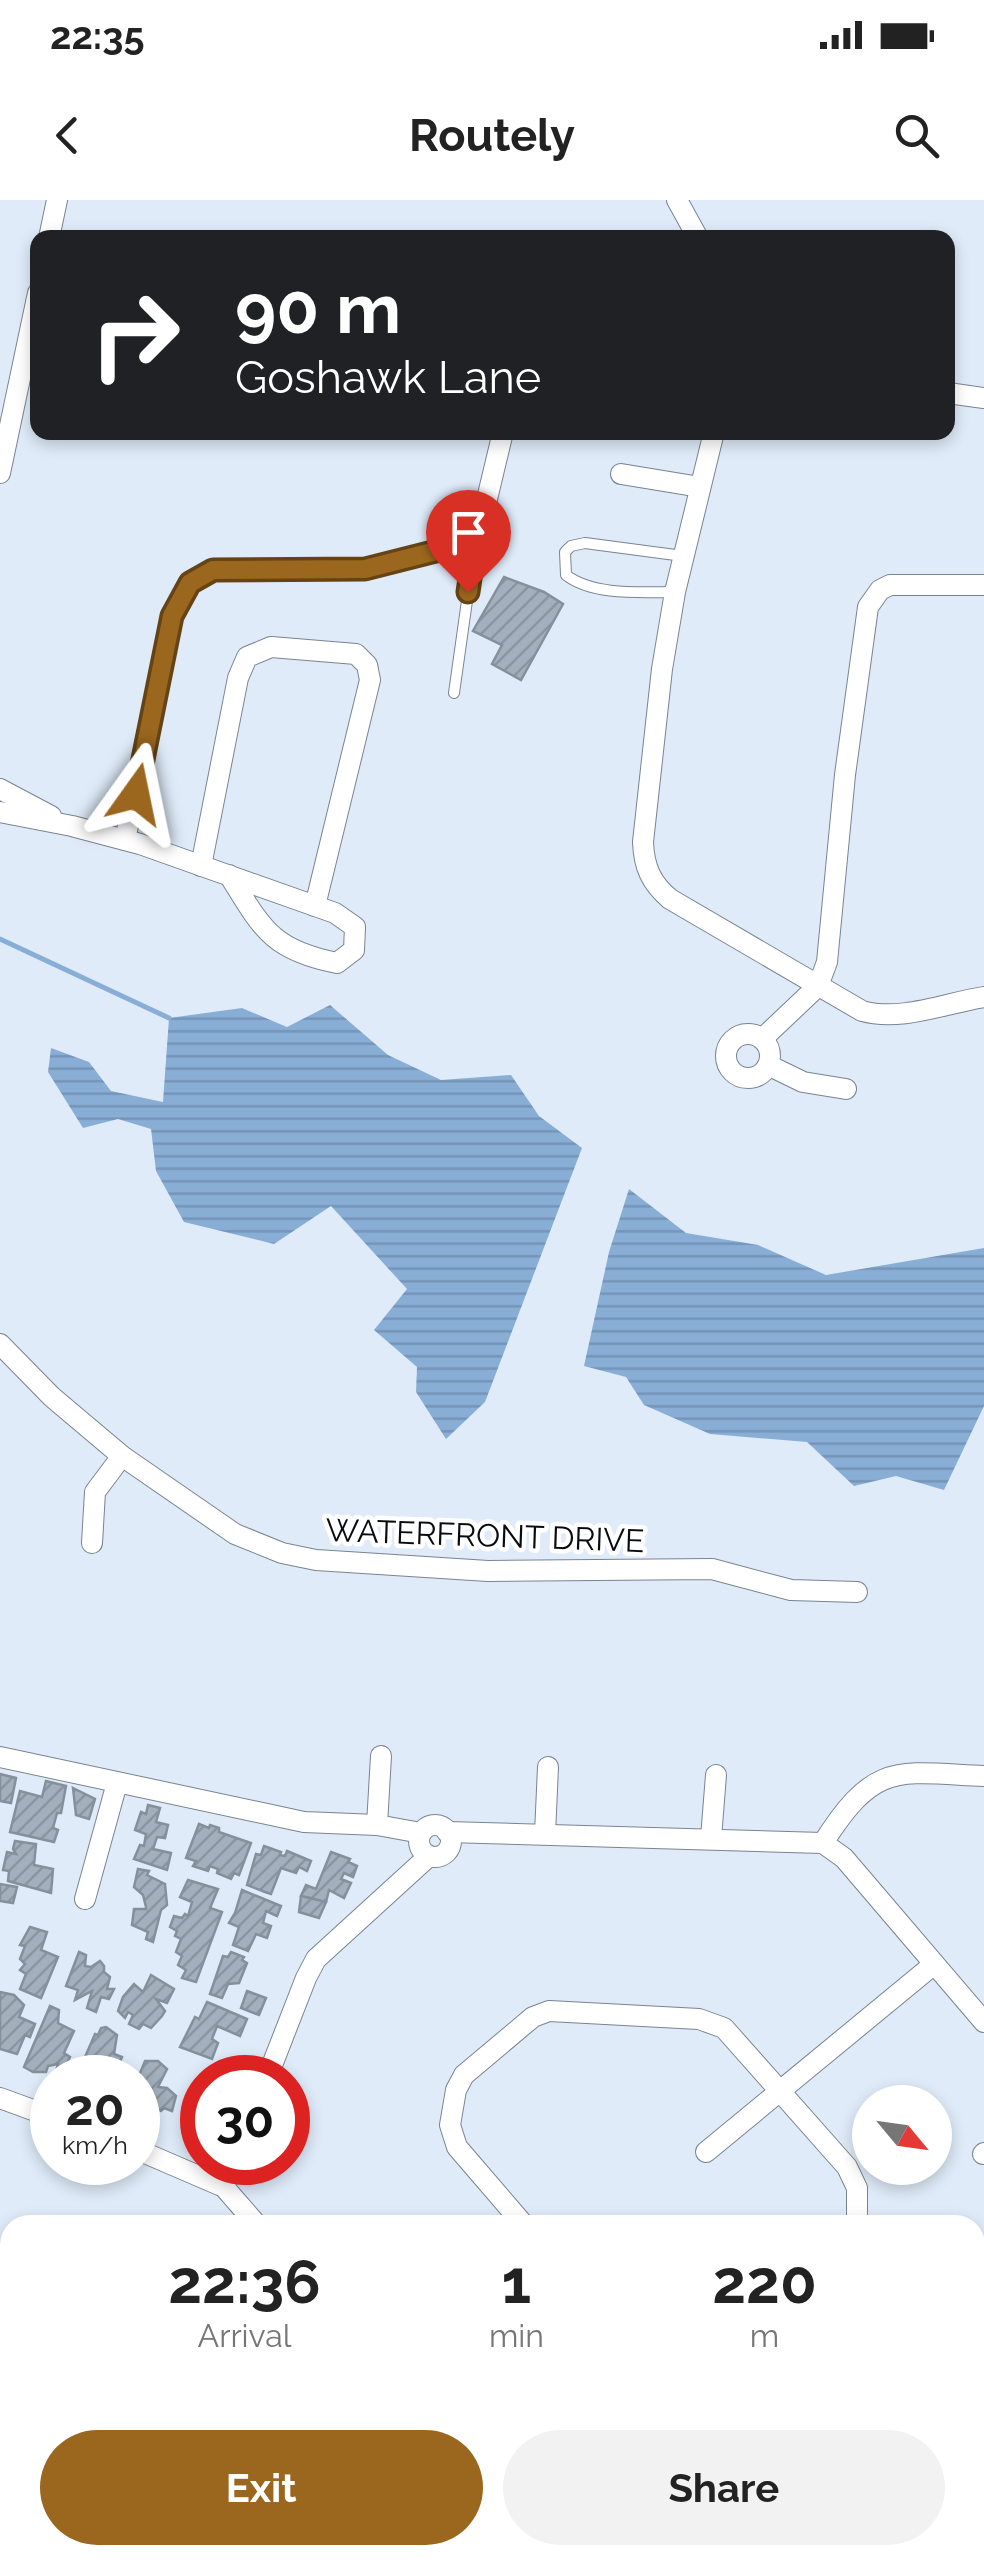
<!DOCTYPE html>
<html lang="en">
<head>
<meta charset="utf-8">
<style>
  :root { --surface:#fff; --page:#f2f2f2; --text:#222; --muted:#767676; --accent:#9b671e }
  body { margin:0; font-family:Raleway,sans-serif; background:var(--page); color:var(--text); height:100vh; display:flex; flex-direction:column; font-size:38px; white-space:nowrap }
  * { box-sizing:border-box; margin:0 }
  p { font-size:32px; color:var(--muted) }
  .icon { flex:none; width:55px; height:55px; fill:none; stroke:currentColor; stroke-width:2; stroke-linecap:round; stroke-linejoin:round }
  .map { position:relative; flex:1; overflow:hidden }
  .sheet { position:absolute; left:0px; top:2015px; width:985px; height:350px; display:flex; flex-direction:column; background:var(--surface); border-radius:30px 30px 0 0; box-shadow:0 5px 15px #0003 }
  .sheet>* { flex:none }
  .top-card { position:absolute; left:30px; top:30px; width:925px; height:210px; border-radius:20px; box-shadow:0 5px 15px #0003; background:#202124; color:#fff; overflow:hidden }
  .needle { width:65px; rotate:119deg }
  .controls { position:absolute; left:852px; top:1885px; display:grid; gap:20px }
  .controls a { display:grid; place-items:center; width:100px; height:100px; border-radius:50%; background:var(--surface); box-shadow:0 5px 15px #0003; font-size:50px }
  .speed { position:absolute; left:30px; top:1855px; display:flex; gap:20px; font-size:50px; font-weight:700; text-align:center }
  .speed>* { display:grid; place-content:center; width:130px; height:130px; border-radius:50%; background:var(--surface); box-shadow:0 5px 15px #0003; line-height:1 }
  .speed small { font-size:25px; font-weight:400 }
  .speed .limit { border:15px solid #d22; background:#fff; color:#111 }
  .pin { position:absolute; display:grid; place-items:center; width:85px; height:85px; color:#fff; margin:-102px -42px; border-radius:50% 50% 50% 0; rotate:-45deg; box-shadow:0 0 10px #0007 }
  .pin .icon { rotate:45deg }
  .me { position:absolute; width:110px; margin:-55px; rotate:12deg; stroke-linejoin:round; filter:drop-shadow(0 0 8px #0008) }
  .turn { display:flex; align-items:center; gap:35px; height:210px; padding:0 40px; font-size:45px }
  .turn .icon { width:130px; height:130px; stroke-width:2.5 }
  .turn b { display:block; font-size:70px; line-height:85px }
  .eta { display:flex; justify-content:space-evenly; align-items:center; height:170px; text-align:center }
  .eta b { font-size:60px; font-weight:700; line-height:70px }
  .cta { display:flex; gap:20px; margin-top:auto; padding:20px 40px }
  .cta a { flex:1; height:115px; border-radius:60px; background:var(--accent); color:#fff; font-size:40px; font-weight:700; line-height:115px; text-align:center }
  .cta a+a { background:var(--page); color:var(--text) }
  .status { display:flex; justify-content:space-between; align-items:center; height:70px; padding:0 50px; background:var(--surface); direction:ltr }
  .status svg { height:28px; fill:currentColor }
  header { display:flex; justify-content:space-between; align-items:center; height:130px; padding:0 40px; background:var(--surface); font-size:45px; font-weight:700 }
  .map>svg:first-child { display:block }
</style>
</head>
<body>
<div class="status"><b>22:35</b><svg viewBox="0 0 49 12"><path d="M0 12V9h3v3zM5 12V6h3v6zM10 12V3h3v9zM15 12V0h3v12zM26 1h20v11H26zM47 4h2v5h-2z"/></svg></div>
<header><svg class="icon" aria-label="back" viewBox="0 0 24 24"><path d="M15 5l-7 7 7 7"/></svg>Routely<svg class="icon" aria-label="search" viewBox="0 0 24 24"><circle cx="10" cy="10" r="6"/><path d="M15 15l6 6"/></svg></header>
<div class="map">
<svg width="984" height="2365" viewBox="0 0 984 2365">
  <defs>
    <pattern id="water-rules" width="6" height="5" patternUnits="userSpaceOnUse" patternTransform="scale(2.5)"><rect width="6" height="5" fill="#89aed6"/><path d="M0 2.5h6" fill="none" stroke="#7594b7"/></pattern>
    <pattern id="building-hatch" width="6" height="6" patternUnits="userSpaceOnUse" patternTransform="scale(2.5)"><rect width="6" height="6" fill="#a3afbc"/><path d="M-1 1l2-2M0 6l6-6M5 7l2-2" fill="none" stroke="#8b95a1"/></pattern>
  </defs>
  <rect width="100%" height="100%" fill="#dfebf9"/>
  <polygon fill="#b1cce9" points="281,2355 381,2355 371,2365 285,2365"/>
  <g fill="url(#water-rules)">
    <polygon points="330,805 388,855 441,880 511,875 539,916 582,948 485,1202 446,1239 416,1192 417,1167 374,1130 407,1089 331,1006 274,1044 184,1022 156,971 151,929 118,919 83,928 48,872 51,848 89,862 111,891 163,902 169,818 242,808 287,827"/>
    <polygon points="629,989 686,1033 758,1045 826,1075 984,1048 984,1206 944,1290 896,1276 854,1286 807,1242 710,1234 644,1205 626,1177 584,1166 609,1052"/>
  </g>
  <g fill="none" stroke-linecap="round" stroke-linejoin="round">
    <polyline stroke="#89aed6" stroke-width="5" points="0,739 169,818"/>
  </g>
  <g fill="url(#building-hatch)" stroke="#85909d" stroke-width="2.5">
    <polygon points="504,377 544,392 563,404 521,480 492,464 502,445 473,431"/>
    <polygon points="0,1574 16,1578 11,1603 0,1601"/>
    <polygon points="46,1581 66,1586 61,1613 57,1613 53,1628 58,1630 54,1642 10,1632 20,1591 42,1597"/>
    <polygon points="73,1588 95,1599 89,1619 76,1615"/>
    <polygon points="148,1605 160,1608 156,1622 168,1625 165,1638 157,1637 153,1649 171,1653 167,1670 134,1659 140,1645 144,1646 146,1634 135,1630 141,1612 146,1614"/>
    <polygon points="199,1624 209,1628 210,1625 219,1628 219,1632 251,1643 239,1675 234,1673 231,1679 217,1673 218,1669 210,1666 208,1671 193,1666 196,1661 186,1658"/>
    <polygon points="15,1641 36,1644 34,1665 53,1669 51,1693 8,1681 9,1671 3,1670 7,1652 16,1654 13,1649"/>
    <polygon points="264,1646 281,1652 280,1655 285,1656 287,1651 311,1661 307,1671 299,1667 296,1673 281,1668 271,1694 265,1692 247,1685 256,1654 261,1655"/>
    <polygon points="331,1652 350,1659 348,1662 357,1666 353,1677 344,1673 341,1679 351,1683 344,1698 329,1690 326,1702 301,1696 306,1685 316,1689"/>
    <polygon points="138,1669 149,1671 147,1675 165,1684 167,1705 161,1710 153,1742 146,1739 148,1732 132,1725 134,1709 146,1709 146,1707 143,1695 134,1687"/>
    <polygon points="188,1680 218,1689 210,1708 222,1712 196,1782 182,1778 186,1770 178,1765 182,1756 176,1752 181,1739 175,1736 177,1731 170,1727 174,1716 182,1718 185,1714 188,1716 192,1702 180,1697"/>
    <polygon points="0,1684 17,1687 13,1703 0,1701"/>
    <polygon points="242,1690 281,1706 277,1716 266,1711 263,1723 271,1726 267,1738 256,1734 248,1751 233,1745 239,1727 229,1723 235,1713"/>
    <polygon points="301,1696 326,1702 319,1718 299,1712"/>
    <polygon points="30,1727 47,1732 41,1750 58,1757 41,1798 20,1789 26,1774 20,1770 25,1764 20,1759 25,1746 20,1745"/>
    <polygon points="79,1752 86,1755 85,1766 91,1767 100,1761 104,1766 104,1772 110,1777 107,1789 114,1789 109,1799 101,1797 96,1812 87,1808 92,1791 75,1800 78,1790 66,1786"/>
    <polygon points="231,1752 244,1757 242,1760 247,1763 239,1783 228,1784 222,1798 210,1794 223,1756 228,1757"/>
    <polygon points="151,1775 174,1789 167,1803 156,1799 165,1811 162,1816 151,1828 143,1824 139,1829 129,1824 133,1815 128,1812 125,1818 118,1811 123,1797 134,1784 143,1792"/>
    <polygon points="247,1791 266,1798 259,1815 241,1808"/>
    <polygon points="0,1792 14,1795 24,1805 19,1817 35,1824 30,1837 25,1835 17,1854 0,1849"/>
    <polygon points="207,1802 247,1819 240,1836 217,1826 212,1839 218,1843 212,1859 180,1847 195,1817 199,1819"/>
    <polygon points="50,1806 59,1810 58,1823 74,1831 64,1853 70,1857 67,1863 75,1868 72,1878 54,1878 58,1864 48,1866 46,1872 33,1872 24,1867"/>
    <polygon points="106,1827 117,1835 114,1854 122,1857 120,1862 126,1865 121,1877 76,1878 95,1834 98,1835 101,1828"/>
    <polygon points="145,1861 158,1861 167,1869 158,1887 167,1888 176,1896 172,1911 164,1908 161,1911 151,1905 150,1909 138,1906 138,1878"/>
    <polygon points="194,1892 202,1894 202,1910 198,1909 199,1905 190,1902"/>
  </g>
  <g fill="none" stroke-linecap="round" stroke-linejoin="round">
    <g stroke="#798490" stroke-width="12">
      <g id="service">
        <path d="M674 392C642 392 593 396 566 375L565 352 571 346 585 343 683 356"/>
        <polyline points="454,493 476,337"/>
      </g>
    </g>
    <g stroke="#798490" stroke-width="22">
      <g id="minor">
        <polyline points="677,0 698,38"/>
        <polyline points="49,38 57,0"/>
        <polyline points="948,193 984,198"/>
        <path d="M714 232 675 392 662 469 643 642C644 667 651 683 670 699L862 811C901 822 945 803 984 797"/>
        <polyline points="0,273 38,93"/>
        <polyline points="621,274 700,287"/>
        <polyline points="0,589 51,616"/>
        <path d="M0 612 72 626 140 644 335 713 355 727 354 750 337 763C271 750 262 728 229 675"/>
        <polyline points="125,640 172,416 190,383 213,370 365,369 456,346 471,337 481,324 503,232"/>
        <polyline points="201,666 238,478 247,457 271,447 356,454 367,465 370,480 315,706"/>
        <circle cx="748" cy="856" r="22"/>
        <polyline points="762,839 818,786 827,762 845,575 868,407 880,390 890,385 984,385"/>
        <polyline points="768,865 803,882 846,889"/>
        <polyline points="0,1144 52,1197 122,1256 235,1334 282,1353 316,1360 488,1371 712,1369 791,1390 857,1392"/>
        <polyline points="92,1343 95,1292 122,1256"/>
        <polyline points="0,1557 304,1622 377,1625 421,1633"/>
        <polyline points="377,1625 381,1556"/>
        <circle cx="435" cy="1641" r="16"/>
        <polyline points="447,1632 823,1643 844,1658 984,1822"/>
        <polyline points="545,1634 548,1567"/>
        <polyline points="711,1638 716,1575"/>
        <path d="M823 1643C875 1561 896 1572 984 1576"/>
        <polyline points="85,1699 117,1583"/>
        <polyline points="267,1878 306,1778 316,1759 429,1656"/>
        <polyline points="0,1898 52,1917"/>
        <polyline points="138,1950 224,1987 257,2025"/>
        <polyline points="706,1952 933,1765"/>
        <polyline points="983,1954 984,1953"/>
        <polyline points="224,1987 233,1962"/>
        <polyline points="524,2025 457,1947 450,1925 456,1890 464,1875 533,1817 549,1811 699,1819 724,1828 847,1967 857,1988 857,2025"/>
        <polyline points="0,2091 10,2100"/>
        <polyline points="975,2262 984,2253"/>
        <polyline points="0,2286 10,2275"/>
        <polyline points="283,2355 287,2365"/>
        <polyline points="544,2355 551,2365"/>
        <polyline points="221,2365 233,2355"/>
        <polyline points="864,2365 875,2355"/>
      </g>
    </g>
    <use href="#service" stroke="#fff" stroke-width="10"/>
    <use href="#minor" stroke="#fff" stroke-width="20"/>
  </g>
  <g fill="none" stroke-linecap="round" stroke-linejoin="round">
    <g stroke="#654314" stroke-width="25">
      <polyline id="route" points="136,594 172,416 190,383 213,370 365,369 456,346 477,331 468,392"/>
    </g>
    <use href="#route" stroke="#9b671e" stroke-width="18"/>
  </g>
  <g text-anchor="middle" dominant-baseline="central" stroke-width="9" stroke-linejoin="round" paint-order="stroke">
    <g font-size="32" fill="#080c11" stroke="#fff">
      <text transform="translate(485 1335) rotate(2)">WATERFRONT DRIVE</text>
    </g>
  </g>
</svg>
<div class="controls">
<a><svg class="needle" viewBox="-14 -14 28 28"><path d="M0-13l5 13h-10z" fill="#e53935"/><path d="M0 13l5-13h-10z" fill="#767676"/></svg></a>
</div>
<div class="speed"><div>20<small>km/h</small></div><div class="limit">30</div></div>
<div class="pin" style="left:468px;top:392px;background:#d93025"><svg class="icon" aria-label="arrive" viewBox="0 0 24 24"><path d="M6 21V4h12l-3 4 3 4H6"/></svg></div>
<svg class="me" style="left:136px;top:594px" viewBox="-20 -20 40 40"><path d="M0-17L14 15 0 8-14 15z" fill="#9b671e" stroke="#fff" stroke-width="4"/></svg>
<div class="top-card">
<div class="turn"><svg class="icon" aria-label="right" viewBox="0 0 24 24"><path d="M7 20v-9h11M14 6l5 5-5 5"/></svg><div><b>90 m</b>Goshawk Lane</div></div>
</div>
<section class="sheet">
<div class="eta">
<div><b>22:36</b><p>Arrival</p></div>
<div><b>1</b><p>min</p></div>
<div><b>220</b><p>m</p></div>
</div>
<div class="cta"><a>Exit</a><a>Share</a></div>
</section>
</div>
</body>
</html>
